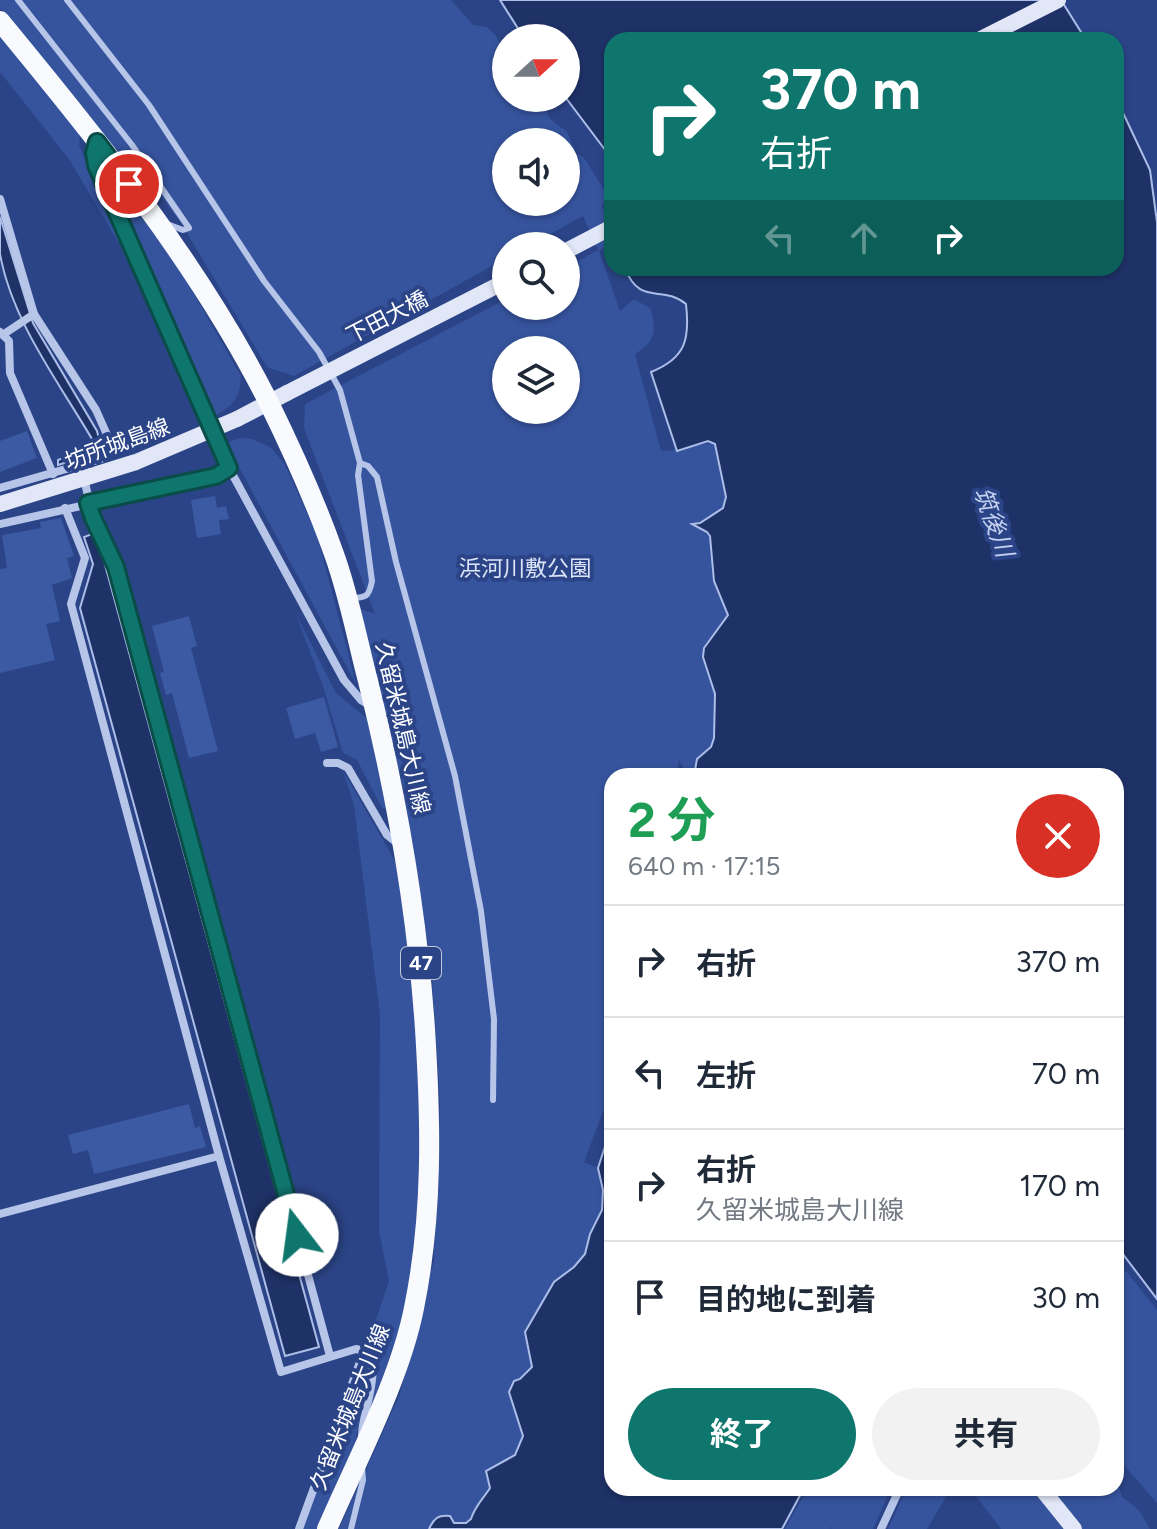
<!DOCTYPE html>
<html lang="ja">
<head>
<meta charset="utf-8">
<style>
  :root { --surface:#fff; --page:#f2f2f3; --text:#1f2937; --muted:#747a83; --line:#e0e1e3; --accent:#0f766e }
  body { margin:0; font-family:Figtree,"Noto Sans JP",sans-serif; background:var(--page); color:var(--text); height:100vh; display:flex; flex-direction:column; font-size:30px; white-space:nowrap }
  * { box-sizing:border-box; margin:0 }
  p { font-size:26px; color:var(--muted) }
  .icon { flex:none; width:44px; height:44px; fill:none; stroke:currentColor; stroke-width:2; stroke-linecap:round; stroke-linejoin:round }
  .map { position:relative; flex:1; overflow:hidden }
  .details { position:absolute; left:604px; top:768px; width:520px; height:728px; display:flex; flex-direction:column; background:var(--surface); border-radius:24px; box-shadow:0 2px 6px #0004 }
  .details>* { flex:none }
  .banner { position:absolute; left:604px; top:32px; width:520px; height:244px; border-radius:24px; box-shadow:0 2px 6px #0004; background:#0f766e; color:#fff; overflow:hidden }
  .needle { width:52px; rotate:69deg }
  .buttons { position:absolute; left:492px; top:24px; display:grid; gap:16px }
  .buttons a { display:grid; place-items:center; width:88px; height:88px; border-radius:50%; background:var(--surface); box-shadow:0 2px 6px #0004; font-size:40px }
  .pin { position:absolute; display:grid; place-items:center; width:68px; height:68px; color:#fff; margin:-34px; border:4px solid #fff; border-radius:50%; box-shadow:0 2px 8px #0007 }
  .me { position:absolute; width:88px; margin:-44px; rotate:345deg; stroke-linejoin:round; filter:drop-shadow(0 0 6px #0008) }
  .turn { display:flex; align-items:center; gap:28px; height:168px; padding:0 24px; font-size:36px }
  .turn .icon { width:104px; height:104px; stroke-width:2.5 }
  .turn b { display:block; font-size:56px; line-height:68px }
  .lanes { display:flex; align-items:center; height:76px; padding:0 24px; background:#0003; justify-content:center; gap:40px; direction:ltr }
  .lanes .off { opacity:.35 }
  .round { display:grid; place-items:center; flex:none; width:84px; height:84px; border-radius:42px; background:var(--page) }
  .head { display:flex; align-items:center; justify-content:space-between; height:136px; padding:0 24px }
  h1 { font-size:48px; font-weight:700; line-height:60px; color:#1e9e55 }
  .action { display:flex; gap:16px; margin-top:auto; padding:16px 24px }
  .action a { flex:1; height:92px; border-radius:48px; background:var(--accent); color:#fff; font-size:32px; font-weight:700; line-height:92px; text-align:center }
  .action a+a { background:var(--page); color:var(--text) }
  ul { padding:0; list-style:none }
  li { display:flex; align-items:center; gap:24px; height:112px; padding:0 24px; border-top:2px solid var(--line) }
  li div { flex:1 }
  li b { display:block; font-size:30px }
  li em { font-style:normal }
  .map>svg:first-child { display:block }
</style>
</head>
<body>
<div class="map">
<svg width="1157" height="1529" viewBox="0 0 1157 1529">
  <rect width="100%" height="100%" fill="#2b4487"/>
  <g fill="#36549e" fill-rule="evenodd">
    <path d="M0 0H451L473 25 487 27 496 36 506 56V98H540L550 119 567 132 576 153 584 158 606 193 602 208 611 217 612 242 599 251 620 311 634 299 651 309C656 333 656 340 635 354L661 451C675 451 708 441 715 444L726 495 752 776H694L695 770 686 773 679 760 676 776H612V1088L584 1162 598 1168 612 1125V1238L490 1529H339L400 1394 434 1260 440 1103 431 963 403 787 360 609 375 614 304 428 305 404 506 299V306H566V268L598 250 583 216 528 246H506V258L294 376 267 367 181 223 158 192 117 154 0 8ZM506 142H566V202H506ZM506 350H566V410H506Z"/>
    <polygon points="0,35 80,133 79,145 123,250 69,159 0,72"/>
    <path d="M106 168 179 268 241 376C240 398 233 406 214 416Z"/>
    <polygon points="240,438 252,439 270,447 284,463 317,535 356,684 226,443"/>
    <polygon points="295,612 336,693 370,721 390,809 382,808 357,760 343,753 323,686"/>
    <path d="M343 771 398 866 413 966 422 1124 418 1223 405 1312 368 1419C373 1392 382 1366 369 1341L389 1281 379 1230 380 1015 354 805Z"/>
    <polygon points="1116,1270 1126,1271 1157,1310 1157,1503 1118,1458 1116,1459"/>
    <polygon points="366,1362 369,1373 355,1442 318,1529 302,1529"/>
    <polygon points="1116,1477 1122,1497 1139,1510 1150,1529 1080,1529 1047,1488 1116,1488"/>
    <polygon points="808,1488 891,1488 873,1529 831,1529 834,1522 830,1529 785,1529"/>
    <polygon points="907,1488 951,1488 927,1529 888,1529"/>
    <polygon points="970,1488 1032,1488 1065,1529 1001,1529"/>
  </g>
  <g fill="#1f3268" stroke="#acbee8" stroke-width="2">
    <polygon points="500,0 1061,0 1086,40 612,40 612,159 566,98 566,38 524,38"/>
    <path d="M1116 98 1150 170 1157 222V1299L1116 1245V776H694L697 759 711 747 714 738 715 694 703 657 704 648 728 615 714 581 710 536 707 532 692 524 700 523 723 508 726 497 715 444 708 441 677 451 651 372C686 358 690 339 686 304 662 284 640 307 625 268H1116Z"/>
    <path d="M0 217 33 323 97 431 100 443 98 452 58 465V460L88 449 92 439C58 381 12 321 0 254 0 242 0 229 0 217Z"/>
    <polygon points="92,534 104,561 319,1347 285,1356 80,608 93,564 84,537"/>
    <path d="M612 1125V1488H804L782 1529H429C434 1518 438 1515 450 1516L454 1523H466L471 1519C475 1506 483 1499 490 1488L486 1471 515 1455 523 1436 509 1392 514 1381 520 1379 532 1367 525 1332 554 1282 574 1267 585 1254 590 1234 602 1210 603 1190 598 1168Z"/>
  </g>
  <g fill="#3c59a3">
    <polygon points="27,431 37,458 0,472 0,441"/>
    <polygon points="215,496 217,508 226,506 229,519 219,520 221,534 197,538 191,500"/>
    <polygon points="61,518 74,556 67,558 72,578 52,585 60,621 46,624 55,660 0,673 0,569 7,568 2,535 41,528 40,522"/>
    <polygon points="189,616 197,646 191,648 218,751 189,758 172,693 166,695 160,673 164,672 152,626"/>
    <polygon points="324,697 338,747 321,752 315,733 295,739 286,708"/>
    <polygon points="189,1104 195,1128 200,1126 206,1147 94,1174 88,1150 73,1154 68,1135"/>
  </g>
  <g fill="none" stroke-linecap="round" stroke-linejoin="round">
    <g stroke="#b7c5e8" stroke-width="6">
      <polyline points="18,0 132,145 189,228 183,230 167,224"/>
      <path d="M67 0 149 105 264 281 319 352 340 390 360 463 358 475 372 581C369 597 366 598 350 598"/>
      <polyline points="360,463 368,466 377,477 396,562 455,776 481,911 494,1019 493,1100"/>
      <polyline points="351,1529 363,1480 362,1467"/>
    </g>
    <g stroke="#b7c5e8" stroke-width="8">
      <polyline points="96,145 96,165 229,468 344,680 361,700 371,706"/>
      <polyline points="0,199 34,314 96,410 108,437 108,450 101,459 0,488"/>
      <polyline points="0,332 9,341 10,373 53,474"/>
      <polyline points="4,334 34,314"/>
      <polyline points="81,465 93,518 116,567 330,1356"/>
      <path d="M65 508 85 558 71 604 219 1156 281 1372 356 1349C390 1355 361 1411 362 1436"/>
      <polyline points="0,524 216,476 229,468"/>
      <polyline points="327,763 338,763 348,768 387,835 397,843"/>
      <polyline points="0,1214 219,1156"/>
      <polyline points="299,1529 364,1351"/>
      <polyline points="881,1529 900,1488"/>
    </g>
    <g stroke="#e1e7f7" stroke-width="16">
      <polyline points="979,40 1058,0"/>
      <polyline points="566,251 612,227"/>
      <polyline points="237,419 287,393"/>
      <polyline points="1041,1488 1074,1529"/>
    </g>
    <path stroke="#f9fafe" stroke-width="20" d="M0 21C99 141 199 264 269 403 293 452 316 503 334 554 349 595 357 639 368 681 397 797 417 910 425 1029 431 1123 433 1215 414 1308 400 1379 356 1462 327 1529"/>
    <g stroke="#e1e7f7" stroke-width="16">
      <polyline points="287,393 506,281"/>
      <polyline points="0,504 136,462 237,419"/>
    </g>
  </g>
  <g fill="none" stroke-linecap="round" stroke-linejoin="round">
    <g stroke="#0a4d48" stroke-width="20">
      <polyline id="route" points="129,184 97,142 94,153 96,165 229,468 216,476 88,503 93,518 116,567 297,1235"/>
    </g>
    <use href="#route" stroke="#0f766e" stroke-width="14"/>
  </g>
  <g text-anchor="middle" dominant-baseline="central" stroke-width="8" stroke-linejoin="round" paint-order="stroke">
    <rect fill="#2b4487" stroke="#bfc7db" stroke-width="2" x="401" y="947" width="40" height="32" rx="6"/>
    <g font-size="20" font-weight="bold" fill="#fff">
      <text x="421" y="963">47</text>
    </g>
    <g font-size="22" fill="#fff" stroke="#2b4487">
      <text transform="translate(387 317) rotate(-27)">下田大橋</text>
      <text transform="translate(117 444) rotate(-20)">坊所城島線</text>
      <text transform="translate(403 728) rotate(77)">久留米城島大川線</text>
      <text transform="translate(350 1407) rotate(-68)">久留米城島大川線</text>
    </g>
    <g font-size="22" fill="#dbe3f6" stroke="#2b4487">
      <text x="525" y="568">浜河川敷公園</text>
    </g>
    <g font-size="24" font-style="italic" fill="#c3d0ef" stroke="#2b4487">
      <text transform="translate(994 522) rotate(70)">筑後川</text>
    </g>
  </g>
</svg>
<div class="buttons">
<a><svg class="needle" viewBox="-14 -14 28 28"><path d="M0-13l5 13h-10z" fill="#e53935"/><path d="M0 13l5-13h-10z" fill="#747a83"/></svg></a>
<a><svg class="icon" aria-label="sound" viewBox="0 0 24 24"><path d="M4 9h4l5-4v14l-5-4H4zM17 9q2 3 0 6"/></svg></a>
<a><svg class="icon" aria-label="search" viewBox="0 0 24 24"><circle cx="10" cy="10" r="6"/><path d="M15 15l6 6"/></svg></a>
<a><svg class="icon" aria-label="layers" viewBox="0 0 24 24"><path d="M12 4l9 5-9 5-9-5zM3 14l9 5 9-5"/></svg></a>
</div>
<div class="pin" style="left:129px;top:184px;background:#d93025"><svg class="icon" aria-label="arrive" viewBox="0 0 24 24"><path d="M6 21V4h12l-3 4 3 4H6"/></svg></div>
<svg class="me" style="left:297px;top:1235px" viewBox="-20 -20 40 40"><circle r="19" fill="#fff"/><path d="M0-13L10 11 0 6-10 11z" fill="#0f766e"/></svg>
<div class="banner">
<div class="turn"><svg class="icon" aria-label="right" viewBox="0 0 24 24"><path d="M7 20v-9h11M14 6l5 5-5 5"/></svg><div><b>370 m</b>右折</div></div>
<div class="lanes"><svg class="icon off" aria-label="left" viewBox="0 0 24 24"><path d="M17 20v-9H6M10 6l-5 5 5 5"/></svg><svg class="icon off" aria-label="ahead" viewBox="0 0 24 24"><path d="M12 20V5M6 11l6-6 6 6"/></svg><svg class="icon" aria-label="right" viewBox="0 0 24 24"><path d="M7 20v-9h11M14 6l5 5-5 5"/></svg></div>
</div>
<section class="details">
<div class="head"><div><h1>2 分</h1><p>640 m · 17:15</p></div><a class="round" style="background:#d93025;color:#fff"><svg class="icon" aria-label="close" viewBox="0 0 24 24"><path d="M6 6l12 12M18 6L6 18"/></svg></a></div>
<ul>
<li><svg class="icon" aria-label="right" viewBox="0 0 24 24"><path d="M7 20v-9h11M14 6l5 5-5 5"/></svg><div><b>右折</b></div><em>370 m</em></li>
<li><svg class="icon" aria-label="left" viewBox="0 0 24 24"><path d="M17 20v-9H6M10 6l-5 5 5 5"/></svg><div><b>左折</b></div><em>70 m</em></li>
<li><svg class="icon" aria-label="right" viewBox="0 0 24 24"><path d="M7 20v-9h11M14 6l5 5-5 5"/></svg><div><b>右折</b><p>久留米城島大川線</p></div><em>170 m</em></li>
<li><svg class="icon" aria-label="arrive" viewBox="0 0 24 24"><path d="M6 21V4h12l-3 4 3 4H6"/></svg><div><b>目的地に到着</b></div><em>30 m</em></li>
</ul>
<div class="action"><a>終了</a><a>共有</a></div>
</section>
</div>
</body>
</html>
